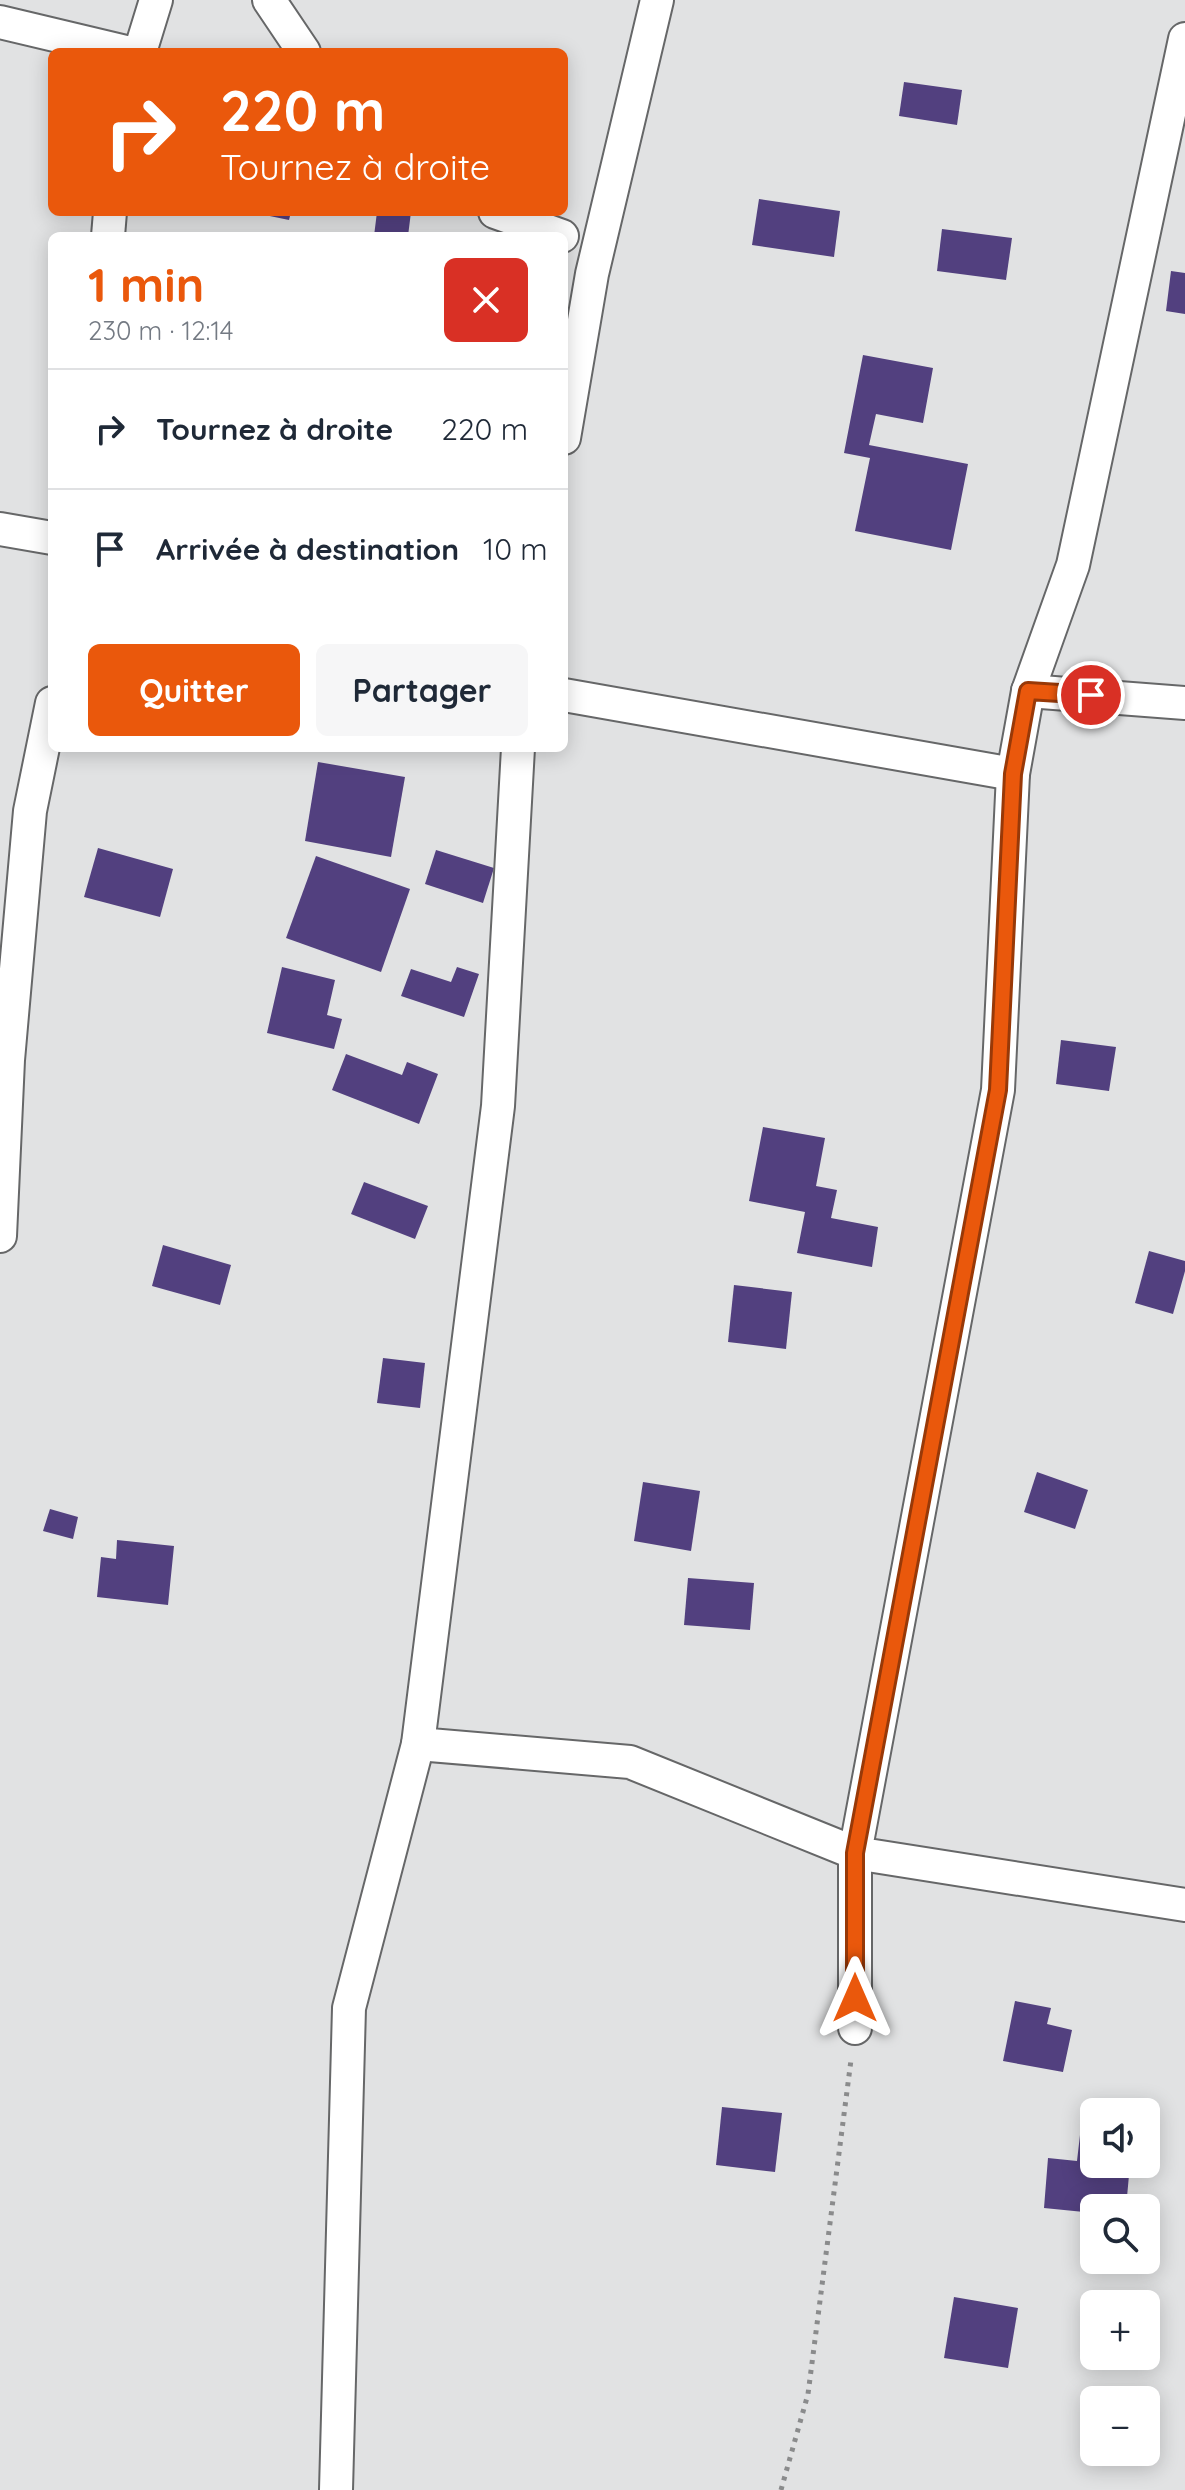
<!DOCTYPE html>
<html lang="fr">
<head>
<meta charset="utf-8">
<style>
  :root { --surface:#fff; --page:#f6f6f7; --text:#1f2937; --muted:#747a83; --line:#e0e1e3; --accent:#ea580c }
  body { margin:0; font-family:Quicksand,sans-serif; background:var(--page); color:var(--text); height:100vh; display:flex; flex-direction:column; font-size:30px; white-space:nowrap }
  * { box-sizing:border-box; margin:0 }
  p { font-size:26px; color:var(--muted) }
  .icon { flex:none; width:44px; height:44px; fill:none; stroke:currentColor; stroke-width:2; stroke-linecap:round; stroke-linejoin:round }
  .map { position:relative; flex:1; overflow:hidden }
  .drawer { position:absolute; left:48px; top:232px; width:520px; height:520px; display:flex; flex-direction:column; background:var(--surface); border-radius:12px; box-shadow:0 4px 20px #0003 }
  .drawer>* { flex:none }
  .hud { position:absolute; left:48px; top:48px; width:520px; height:168px; border-radius:12px; box-shadow:0 4px 20px #0003; background:#ea580c; color:#fff; overflow:hidden }
  .tools { position:absolute; left:1080px; top:2098px; display:grid; gap:16px }
  .tools a { display:grid; place-items:center; width:80px; height:80px; border-radius:12px; background:var(--surface); box-shadow:0 4px 20px #0003; font-size:40px }
  .pin { position:absolute; display:grid; place-items:center; width:68px; height:68px; color:#fff; margin:-34px; border:4px solid #fff; border-radius:50%; box-shadow:0 2px 8px #0007 }
  .me { position:absolute; width:88px; margin:-44px; rotate:0deg; stroke-linejoin:round; filter:drop-shadow(0 0 6px #0008) }
  .turn { display:flex; align-items:center; gap:28px; height:168px; padding:0 40px; font-size:36px }
  .turn .icon { width:104px; height:104px; stroke-width:2.5 }
  .turn b { display:block; font-size:56px; line-height:68px }
  .round { display:grid; place-items:center; flex:none; width:84px; height:84px; border-radius:12px; background:var(--page) }
  .headline { display:flex; align-items:center; justify-content:space-between; height:136px; padding:0 40px }
  h1 { font-size:48px; font-weight:700; line-height:60px; color:var(--accent) }
  .button { display:flex; gap:16px; margin-top:auto; padding:16px 40px }
  .button a { flex:1; height:92px; border-radius:12px; background:var(--accent); color:#fff; font-size:32px; font-weight:700; line-height:92px; text-align:center }
  .button a+a { background:var(--page); color:var(--text) }
  ul { padding:0; list-style:none }
  li { display:flex; align-items:center; gap:24px; height:120px; padding:0 40px; border-top:2px solid var(--line) }
  li div { flex:1 }
  li b { display:block; font-size:30px }
  li em { font-style:normal }
  .map>svg:first-child { display:block }
</style>
</head>
<body>
<div class="map">
<svg width="1185" height="2490" viewBox="0 0 1185 2490">
  <rect width="100%" height="100%" fill="#e1e2e3"/>
  <g fill="#52407f">
    <polygon points="904,82 962,90 957,125 899,116"/>
    <polygon points="759,199 840,211 834,257 752,245"/>
    <polygon points="250,212 291,212 289,220"/>
    <polygon points="377,212 411,212 408,236 374,236"/>
    <polygon points="942,229 1012,238 1006,280 937,271"/>
    <polygon points="1171,271 1185,273 1185,314 1166,311"/>
    <polygon points="863,355 933,368 923,423 876,414 869,445 968,464 951,550 855,531 870,458 844,453"/>
    <polygon points="318,762 405,777 391,857 305,841"/>
    <polygon points="98,848 173,869 160,917 84,897"/>
    <polygon points="436,850 494,868 483,903 425,884"/>
    <polygon points="316,856 410,889 381,972 286,938"/>
    <polygon points="282,967 335,980 327,1015 342,1019 334,1049 267,1033"/>
    <polygon points="457,967 479,974 464,1017 401,996 411,969 451,982"/>
    <polygon points="1061,1040 1116,1047 1109,1091 1056,1084"/>
    <polygon points="346,1054 402,1075 407,1062 438,1074 419,1124 332,1090"/>
    <polygon points="763,1127 825,1138 816,1186 837,1190 831,1218 878,1227 872,1267 797,1253 805,1212 749,1201"/>
    <polygon points="364,1182 428,1206 415,1239 351,1214"/>
    <polygon points="163,1245 231,1265 220,1305 152,1286"/>
    <polygon points="1149,1251 1185,1261 1185,1271 1173,1314 1135,1303"/>
    <polygon points="734,1285 792,1292 786,1349 728,1342"/>
    <polygon points="383,1358 425,1363 420,1408 377,1403"/>
    <polygon points="1037,1472 1088,1490 1075,1529 1024,1512"/>
    <polygon points="643,1482 700,1491 691,1551 634,1541"/>
    <polygon points="50,1509 78,1517 73,1539 43,1531"/>
    <polygon points="117,1540 174,1546 168,1605 97,1597 101,1557 116,1559"/>
    <polygon points="688,1578 754,1583 750,1630 684,1625"/>
    <polygon points="1015,2001 1051,2008 1047,2024 1072,2030 1063,2072 1003,2061"/>
    <polygon points="722,2107 782,2113 775,2172 716,2165"/>
    <polygon points="1080,2135 1094,2136 1094,2164 1130,2164 1126,2208 1094,2208 1094,2213 1044,2208 1048,2158 1077,2161"/>
    <polygon points="954,2297 1018,2308 1008,2368 944,2358"/>
  </g>
  <g fill="none" stroke-linecap="round" stroke-linejoin="round">
    <g stroke="#666768" stroke-width="36">
      <g id="street">
        <polyline points="269,0 304,52"/>
        <polyline points="0,22 126,52"/>
        <polyline points="1185,39 1073,565 1028,691 1013,774 998,1090 855,1853 1185,1905"/>
        <polyline points="140,52 156,0"/>
        <polyline points="495,212 562,236"/>
        <polyline points="108,236 110,212"/>
        <polyline points="564,438 592,274 657,0"/>
        <polyline points="0,529 52,538"/>
        <polyline points="1028,691 1185,703"/>
        <polyline points="564,695 1013,774"/>
        <polyline points="518,748 498,1106 418,1744 630,1762 855,1853 855,2028"/>
        <polyline points="0,1236 8,1060 30,811 52,703"/>
        <polyline points="336,2490 349,2008 418,1744"/>
      </g>
    </g>
    <polyline stroke="#8a8b8c" stroke-width="5" stroke-dasharray="4 6" stroke-linecap="butt" points="781,2490 808,2394 851,2060"/>
    <use href="#street" stroke="#fff" stroke-width="32"/>
  </g>
  <g fill="none" stroke-linecap="round" stroke-linejoin="round">
    <g stroke="#983908" stroke-width="20">
      <polyline id="route" points="855,1998 855,1853 998,1090 1013,774 1028,691 1091,695"/>
    </g>
    <use href="#route" stroke="#ea580c" stroke-width="14"/>
  </g>
</svg>
<div class="tools">
<a><svg class="icon" aria-label="sound" viewBox="0 0 24 24"><path d="M4 9h4l5-4v14l-5-4H4zM17 9q2 3 0 6"/></svg></a>
<a><svg class="icon" aria-label="search" viewBox="0 0 24 24"><circle cx="10" cy="10" r="6"/><path d="M15 15l6 6"/></svg></a>
<a>+</a>
<a>−</a>
</div>
<div class="pin" style="left:1091px;top:695px;background:#d93025"><svg class="icon" aria-label="arrive" viewBox="0 0 24 24"><path d="M6 21V4h12l-3 4 3 4H6"/></svg></div>
<svg class="me" style="left:855px;top:1998px" viewBox="-20 -20 40 40"><path d="M0-17L14 15 0 8-14 15z" fill="#ea580c" stroke="#fff" stroke-width="4"/></svg>
<div class="hud">
<div class="turn"><svg class="icon" aria-label="right" viewBox="0 0 24 24"><path d="M7 20v-9h11M14 6l5 5-5 5"/></svg><div><b>220 m</b>Tournez à droite</div></div>
</div>
<section class="drawer">
<div class="headline"><div><h1>1 min</h1><p>230 m · 12:14</p></div><a class="round" style="background:#d93025;color:#fff"><svg class="icon" aria-label="close" viewBox="0 0 24 24"><path d="M6 6l12 12M18 6L6 18"/></svg></a></div>
<ul>
<li><svg class="icon" aria-label="right" viewBox="0 0 24 24"><path d="M7 20v-9h11M14 6l5 5-5 5"/></svg><div><b>Tournez à droite</b></div><em>220 m</em></li>
<li><svg class="icon" aria-label="arrive" viewBox="0 0 24 24"><path d="M6 21V4h12l-3 4 3 4H6"/></svg><div><b>Arrivée à destination</b></div><em>10 m</em></li>
</ul>
<div class="button"><a>Quitter</a><a>Partager</a></div>
</section>
</div>
</body>
</html>
